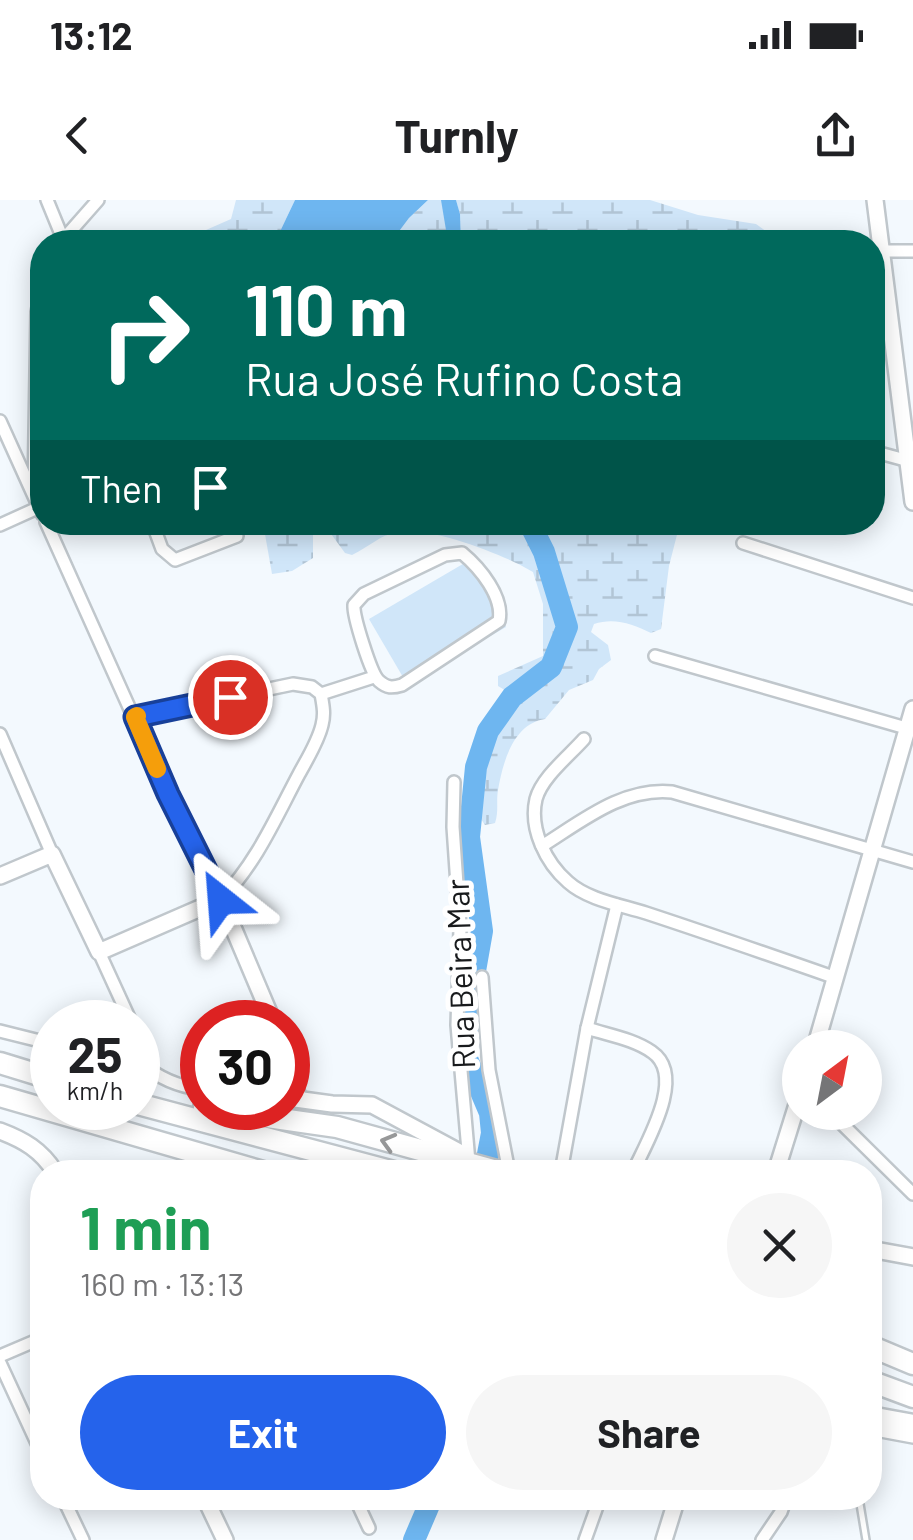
<!DOCTYPE html>
<html lang="en">
<head>
<meta charset="utf-8">
<style>
  :root { --surface:#fff; --page:#f6f6f6; --text:#202124; --muted:#757577; --accent:#2563eb }
  body { margin:0; font-family:Barlow,sans-serif; background:var(--page); color:var(--text); height:100vh; display:flex; flex-direction:column; font-size:38px; white-space:nowrap }
  * { box-sizing:border-box; margin:0 }
  p { font-size:32px; color:var(--muted) }
  .icon { flex:none; width:55px; height:55px; fill:none; stroke:currentColor; stroke-width:2; stroke-linecap:round; stroke-linejoin:round }
  .map { position:relative; flex:1; overflow:hidden }
  .drawer { position:absolute; left:30px; top:960px; width:852px; height:350px; display:flex; flex-direction:column; background:var(--surface); border-radius:40px; box-shadow:0 5px 25px #0003 }
  .drawer>* { flex:none }
  .banner { position:absolute; left:30px; top:30px; width:855px; height:305px; border-radius:40px; box-shadow:0 5px 25px #0003; background:#00695c; color:#fff; overflow:hidden }
  .needle { width:65px; rotate:32deg }
  .controls { position:absolute; left:782px; top:830px; display:grid; gap:20px }
  .controls a { display:grid; place-items:center; width:100px; height:100px; border-radius:50%; background:var(--surface); box-shadow:0 5px 25px #0003; font-size:50px }
  .speed { position:absolute; left:30px; top:800px; display:flex; gap:20px; font-size:50px; font-weight:700; text-align:center }
  .speed>* { display:grid; place-content:center; width:130px; height:130px; border-radius:50%; background:var(--surface); box-shadow:0 5px 25px #0003; line-height:1 }
  .speed small { font-size:25px; font-weight:400 }
  .speed .limit { border:15px solid #d22; background:#fff; color:#111 }
  .pin { position:absolute; display:grid; place-items:center; width:85px; height:85px; color:#fff; margin:-42px; border:5px solid #fff; border-radius:50%; box-shadow:0 2px 10px #0007 }
  .me { position:absolute; width:110px; margin:-55px; rotate:332deg; stroke-linejoin:round; filter:drop-shadow(0 0 8px #0008) }
  .turn { display:flex; align-items:center; gap:35px; height:210px; padding:0 50px; font-size:45px }
  .turn .icon { width:130px; height:130px; stroke-width:2.5 }
  .turn b { display:block; font-size:70px; line-height:85px }
  .then { display:flex; align-items:center; height:95px; padding:0 50px; background:#0003; gap:20px; font-size:38px }
  .round { display:grid; place-items:center; flex:none; width:105px; height:105px; border-radius:52px; background:var(--page) }
  .summary { display:flex; align-items:center; justify-content:space-between; height:170px; padding:0 50px }
  h1 { font-size:60px; font-weight:700; line-height:75px; color:#1e9e55 }
  .primary-button { display:flex; gap:20px; margin-top:auto; padding:20px 50px }
  .primary-button a { flex:1; height:115px; border-radius:60px; background:var(--accent); color:#fff; font-size:40px; font-weight:700; line-height:115px; text-align:center }
  .primary-button a+a { background:var(--page); color:var(--text) }
  .status { display:flex; justify-content:space-between; align-items:center; height:70px; padding:0 50px; background:var(--surface); direction:ltr }
  .status svg { height:28px; fill:currentColor }
  header { display:flex; justify-content:space-between; align-items:center; height:130px; padding:0 50px; background:var(--surface); font-size:45px; font-weight:700 }
  .map>svg:first-child { display:block }
</style>
</head>
<body>
<div class="status"><b>13:12</b><svg viewBox="0 0 49 12"><path d="M0 12V9h3v3zM5 12V6h3v6zM10 12V3h3v9zM15 12V0h3v12zM26 1h20v11H26zM47 4h2v5h-2z"/></svg></div>
<header><svg class="icon" aria-label="back" viewBox="0 0 24 24"><path d="M15 5l-7 7 7 7"/></svg>Turnly<svg class="icon" aria-label="share" viewBox="0 0 24 24"><path d="M12 15V3M7 8l5-5 5 5M5 13v7h14v-7"/></svg></header>
<div class="map">
<svg width="913" height="1340" viewBox="0 0 913 1340">
  <defs>
    <pattern id="wetland-marsh" width="20" height="14" patternUnits="userSpaceOnUse" patternTransform="scale(2.5)"><rect width="20" height="14" fill="#d0e6f9"/><path d="M1 5h8M5 5V1M11 12h8M15 12V8" fill="none" stroke="#b2c5d5"/></pattern>
  </defs>
  <rect width="100%" height="100%" fill="#f3f9fe"/>
  <g fill="url(#wetland-marsh)">
    <polygon points="236,0 295,0 275,42 195,42 206,30 231,19"/>
    <polygon points="428,0 441,0 444,4 448,42 391,42 409,18"/>
    <polygon points="456,0 650,0 698,15 756,24 767,32 772,42 461,42 460,14"/>
    <polygon points="263,323 313,323 313,358 292,371 272,374"/>
    <path d="M323 323 680 322V323L669 366 661 429 651 433C633 424 614 417 594 424L591 432 608 445 611 460 599 469 593 480 569 490 545 519C513 524 503 562 498 590 496 602 499 611 495 623L485 625 477 613C488 549 491 519 544 477L529 479 508 492 498 486V476L543 456V404L533 372C508 356 429 326 400 331 381 334 369 347 352 355L345 353Z"/>
  </g>
  <polygon fill="#d0e6f9" points="468,361 506,427 407,484 369,419"/>
  <g fill="#6eb6f0">
    <polygon points="295,0 428,0 409,18 391,42 275,42"/>
    <polygon points="441,0 456,0 460,14 461,42 448,42"/>
  </g>
  <g fill="none" stroke-linecap="round" stroke-linejoin="round">
    <g stroke="#6eb6f0" stroke-width="22">
      <polyline points="488,954 492,933 490,913 465,854 469,805 482,731 469,637 476,567 488,531 512,497 551,467 567,427 544,352 529,322"/>
      <polyline points="414,1340 432,1298"/>
    </g>
    <g stroke="#c0c7cc" stroke-width="10">
      <polyline id="lane" points="859,1298 866,1340"/>
    </g>
    <g stroke="#c0c7cc" stroke-width="16">
      <g id="street">
        <polyline points="47,0 63,39"/>
        <polyline points="61,42 98,0"/>
        <polyline points="882,51 913,51"/>
        <polyline points="872,122 892,127"/>
        <polyline points="0,221 42,314"/>
        <polyline points="872,251 909,261"/>
        <polyline points="34,291 37,112 42,87"/>
        <path d="M46 322 168 594 221 699C256 664 276 617 299 574 307 559 318 542 322 525 325 514 323 505 321 494L312 487 293 484 135 517"/>
        <polyline points="152,322 162,349 175,360 237,336"/>
        <polyline points="0,325 42,306"/>
        <polyline points="743,343 913,398"/>
        <path d="M462 353C480 368 504 397 499 421L402 485C392 488 387 488 379 481 371 474 353 416 354 405L364 394 445 355Z"/>
        <polyline points="655,456 913,530"/>
        <polyline points="321,494 374,477"/>
        <polyline points="0,534 52,654"/>
        <path d="M584 539C569 556 542 577 536 599 529 629 546 663 568 682 588 700 621 705 646 713 710 734 773 756 836 778"/>
        <polyline points="454,582 453,627 460,728 457,825 469,962"/>
        <path d="M542 646C582 621 623 587 672 592L913 662"/>
        <polyline points="99,752 131,822"/>
        <polyline points="482,777 489,870 509,972"/>
        <path d="M587 828C608 835 634 839 652 852 687 876 646 943 633 972"/>
        <polyline points="0,831 52,844"/>
        <polyline points="138,837 146,857 138,867"/>
        <path d="M142 864C159 878 177 886 199 889"/>
        <polyline points="830,912 913,994"/>
        <polyline points="561,972 587,828 617,705"/>
        <polyline points="0,1156 42,1138"/>
        <polyline points="0,1163 42,1254"/>
        <polyline points="870,1229 913,1237"/>
        <polyline points="63,1298 83,1340"/>
        <polyline points="355,1298 369,1328"/>
        <polyline points="585,1340 600,1298"/>
        <polyline points="762,1340 781,1312 786,1298"/>
      </g>
    </g>
    <g stroke="#c0c7cc" stroke-width="20">
      <g id="secondary">
        <polyline points="875,0 913,302"/>
        <polyline points="0,676 52,654 99,752 221,699 273,822"/>
        <polyline points="815,848 913,509"/>
        <polyline points="288,856 298,898"/>
        <polyline points="288,898 332,904 372,905 465,955"/>
        <path d="M0 931C24 940 41 950 55 972"/>
        <polyline points="776,972 800,895"/>
        <polyline points="870,1049 913,1057"/>
        <polyline points="205,1298 225,1340"/>
        <polyline points="664,1340 677,1298"/>
      </g>
    </g>
    <g stroke="#c0c7cc" stroke-width="25">
      <g id="highway">
        <polyline points="0,863 52,879"/>
        <polyline points="0,896 263,972"/>
        <polyline points="138,904 394,972"/>
        <polyline points="204,908 337,927 500,972"/>
        <polyline points="870,1146 913,1164"/>
        <polyline points="870,1181 913,1197"/>
        <polyline points="870,1217 913,1225"/>
      </g>
    </g>
    <use href="#lane" stroke="#fff" stroke-width="5"/>
    <use href="#street" stroke="#fff" stroke-width="11"/>
    <use href="#secondary" stroke="#fff" stroke-width="15"/>
    <use href="#highway" stroke="#fff" stroke-width="20"/>
  </g>
  <defs><path id="oneway-chevron" d="M-2-3.5L2.5 0L-2 3.5" fill="none" stroke-width="1.6" stroke-linecap="round" stroke-linejoin="round" transform="scale(2.5)"/></defs>
  <use stroke="#979899" href="#oneway-chevron" transform="translate(388 942) rotate(-164)"/>
  <g fill="none" stroke-linecap="round" stroke-linejoin="round">
    <g stroke="#184099" stroke-width="25">
      <polyline id="route" points="221,700 168,594 135,517 230,497"/>
    </g>
    <use href="#route" stroke="#2563eb" stroke-width="18"/>
    <polyline stroke="#f59e0b" stroke-width="18" points="137,516 135,517 157,569"/>
  </g>
  <g text-anchor="middle" dominant-baseline="central" stroke-width="10" stroke-linejoin="round" paint-order="stroke">
    <g font-size="32" fill="#181a1c" stroke="#fff">
      <text transform="translate(459 774) rotate(-92)">Rua Beira Mar</text>
    </g>
  </g>
</svg>
<div class="controls">
<a><svg class="needle" viewBox="-14 -14 28 28"><path d="M0-13l5 13h-10z" fill="#e53935"/><path d="M0 13l5-13h-10z" fill="#757577"/></svg></a>
</div>
<div class="speed"><div>25<small>km/h</small></div><div class="limit">30</div></div>
<div class="pin" style="left:230px;top:497px;background:#d93025"><svg class="icon" aria-label="arrive" viewBox="0 0 24 24"><path d="M6 21V4h12l-3 4 3 4H6"/></svg></div>
<svg class="me" style="left:221px;top:700px" viewBox="-20 -20 40 40"><path d="M0-17L14 15 0 8-14 15z" fill="#2563eb" stroke="#fff" stroke-width="4"/></svg>
<div class="banner">
<div class="turn"><svg class="icon" aria-label="right" viewBox="0 0 24 24"><path d="M7 20v-9h11M14 6l5 5-5 5"/></svg><div><b>110 m</b>Rua José Rufino Costa</div></div>
<div class="then">Then<svg class="icon" aria-label="arrive" viewBox="0 0 24 24"><path d="M6 21V4h12l-3 4 3 4H6"/></svg></div>
</div>
<section class="drawer">
<div class="summary"><div><h1>1 min</h1><p>160 m · 13:13</p></div><a class="round"><svg class="icon" aria-label="close" viewBox="0 0 24 24"><path d="M6 6l12 12M18 6L6 18"/></svg></a></div>
<div class="primary-button"><a>Exit</a><a>Share</a></div>
</section>
</div>
</body>
</html>
